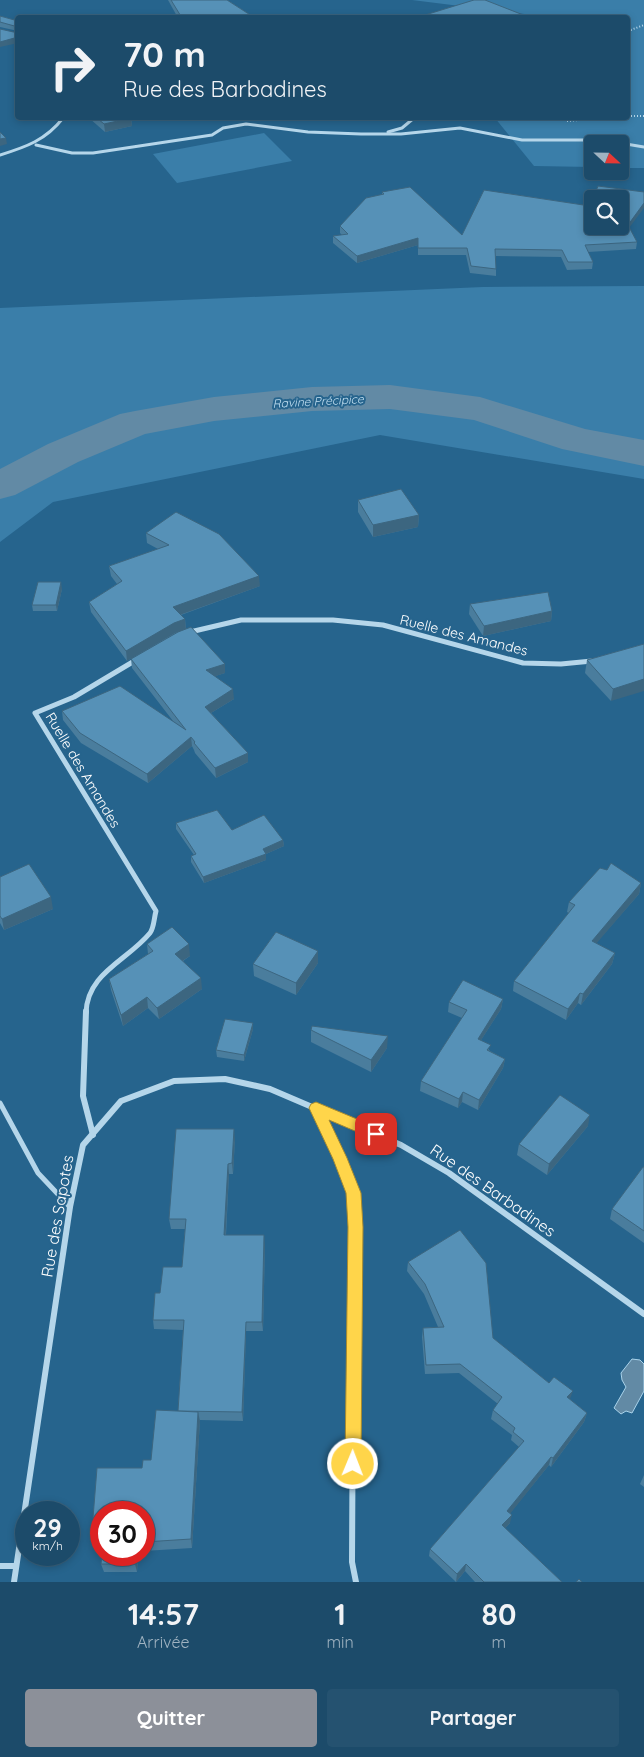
<!DOCTYPE html>
<html lang="fr">
<head>
<meta charset="utf-8">
<style>
  :root { --surface:#1c4b6a; --page:#255270; --text:#f1f3f6; --muted:#a0b3c1; --line:#3a637e; --accent:#8c9099 }
  body { margin:0; font-family:Quicksand,sans-serif; background:var(--page); color:var(--text); height:100vh; display:flex; flex-direction:column; font-size:19px; white-space:nowrap }
  * { box-sizing:border-box; margin:0 }
  p { font-size:16px; color:var(--muted) }
  .icon { flex:none; width:28px; height:28px; fill:none; stroke:currentColor; stroke-width:2; stroke-linecap:round; stroke-linejoin:round }
  .map { position:relative; height:1582px; overflow:hidden }
  .side { display:flex; flex-direction:column; background:var(--surface); flex:1 }
  .side>* { flex:none }
  .banner { position:absolute; left:15px; top:15px; width:615px; height:105px; border-radius:5px; box-shadow:0 2px 8px #0003,0 0 0 1px var(--line); background:#1c4b6a; color:var(--text); overflow:hidden }
  .needle { width:32px; rotate:112deg }
  .controls { position:absolute; left:584px; top:135px; display:grid; gap:10px }
  .controls a { display:grid; place-items:center; width:45px; height:45px; border-radius:5px; background:var(--surface); box-shadow:0 2px 8px #0003,0 0 0 1px var(--line); font-size:25px }
  .speed { position:absolute; left:15px; top:1501px; display:flex; gap:10px; font-size:25px; font-weight:700; text-align:center }
  .speed>* { display:grid; place-content:center; width:65px; height:65px; border-radius:50%; background:var(--surface); box-shadow:0 2px 8px #0003,0 0 0 1px var(--line); line-height:1 }
  .speed small { font-size:12px; font-weight:400 }
  .speed .limit { border:8px solid #d22; background:#fff; color:#111 }
  .pin { position:absolute; display:grid; place-items:center; width:42px; height:42px; color:#fff; margin:-21px; border-radius:10px; box-shadow:0 2px 8px #0006 }
  .me { position:absolute; width:55px; margin:-28px; rotate:1deg; stroke-linejoin:round; filter:drop-shadow(0 0 4px #0008) }
  .turn { display:flex; align-items:center; gap:18px; height:105px; padding:0 25px; font-size:22px }
  .turn .icon { width:65px; height:65px; stroke-width:2.5 }
  .turn b { display:block; font-size:35px; line-height:42px }
  .eta { display:flex; justify-content:space-evenly; align-items:center; height:85px; text-align:center }
  .eta b { font-size:30px; font-weight:700; line-height:35px }
  .cta { display:flex; gap:10px; margin-top:auto; padding:10px 25px }
  .cta a { flex:1; height:58px; border-radius:5px; background:var(--accent); color:#fff; font-size:20px; font-weight:700; line-height:58px; text-align:center }
  .cta a+a { background:var(--page); color:var(--text) }
  .map>svg:first-child { display:block }
</style>
</head>
<body>
<div class="map">
<svg width="644" height="1582" viewBox="0 0 644 1582">
  <rect width="100%" height="100%" fill="#26648d"/>
  <g fill="#3a7ea9">
    <polygon points="412,0 644,0 644,168 620,168 620,144 592,144 592,167 534,166 495,118 628,118 628,18 549,17"/>
    <polygon points="264,133 292,161 177,183 153,154"/>
    <polygon points="644,286 644,479 380,435 53,502 0,542 0,308 483,287"/>
  </g>
  <polygon fill="#628aa5" stroke="#a9d3eb" points="632,1359 640,1360 644,1364 644,1391 632,1413 626,1411 621,1414 614,1408 626,1387 622,1380 621,1373"/>
  <g fill="none" stroke-linecap="round" stroke-linejoin="round">
    <polygon fill="#628aa5" fill-rule="evenodd" points="390,385 480,397 585,429 644,440 644,466 562,449 474,420 390,409 312,411 214,421 145,434 78,462 15,495 0,499 0,469 48,444 120,414 135,411 214,397 312,387"/>
    <g stroke="#b5d6ea" stroke-width="2" stroke-dasharray="1 2" stroke-linecap="butt">
      <polyline points="628,31 644,25"/>
      <polyline points="628,116 644,116"/>
      <polyline points="567,121 606,118"/>
    </g>
    <polyline stroke="#b5d6ea" stroke-width="5" points="0,1103 38,1173 70,1207"/>
    <g stroke="#b5d6ea" stroke-width="3">
      <polyline points="388,132 402,128 414,118"/>
      <polyline points="36,145 72,153 93,153 212,135 223,128 246,124 308,132 361,134 401,134 460,128 522,140 602,140 644,147"/>
      <path d="M0 155C26 147 46 140 63 118"/>
    </g>
    <g stroke="#b5d6ea" stroke-width="5">
      <polyline points="190,632 241,620 333,620 383,625 523,663 561,664 592,661"/>
      <path d="M86 1013C87 973 127 961 150 933 154 928 154 918 156 911L35 713 74 697 136 660"/>
    </g>
    <g stroke="#b5d6ea" stroke-width="6">
      <polyline points="86,1011 83,1096 93,1135"/>
      <polyline points="316,1109 340,1158 354,1193 352,1562 356,1582"/>
      <polyline points="0,1566 15,1566"/>
      <polyline points="14,1582 70,1207 83,1145 121,1101 174,1081 225,1079 270,1089 401,1145 449,1173 644,1314"/>
    </g>
  </g>
  <g fill="#4a7d9d">
    <polygon points="168,0 227,0 255,18 178,18"/>
    <polygon points="0,16 18,21 18,31 0,27"/>
    <polygon points="89,118 131,118 132,126 105,132"/>
    <polygon points="382,192 462,235 629,228 637,242 636,249 588,252 593,262 592,269 567,270 561,257 496,256 496,276 470,273 466,255 418,255 418,245 357,263 333,243 333,236 342,235 340,233 340,226 382,195"/>
    <polygon points="358,500 419,515 418,527 373,537 358,512"/>
    <polygon points="146,533 260,586 181,615 185,619 186,629 225,673 215,676 234,699 211,713 248,753 248,762 216,778 195,753 194,750 192,746 148,783 81,743 63,720 62,711 173,721 132,668 131,659 175,633 127,661 91,612 89,602 117,584 111,576 109,566 158,549 147,543"/>
    <polygon points="62,589 57,611 33,611 32,605"/>
    <polygon points="470,604 552,611 551,621 483,636 469,614"/>
    <polygon points="644,644 611,701 585,673 587,660"/>
    <polygon points="176,823 232,830 283,840 284,846 266,854 266,860 204,883 191,862 191,856 194,855 176,829"/>
    <polygon points="0,877 53,909 4,930 0,923"/>
    <polygon points="641,883 639,894 596,943 615,953 612,964 581,1005 578,1003 566,1020 513,991 514,981 569,913 567,912 569,902"/>
    <polygon points="147,944 190,956 183,961 202,989 159,1019 148,1008 123,1026 111,990 109,979 148,954"/>
    <polygon points="318,963 296,995 254,976 253,964"/>
    <polygon points="503,999 501,1009 481,1040 490,1051 505,1059 503,1068 478,1110 462,1102 458,1108 420,1091 421,1081 462,1018 448,1012 449,1002"/>
    <polygon points="253,1023 253,1029 244,1061 217,1057 216,1050"/>
    <polygon points="311,1030 387,1048 371,1072 311,1042"/>
    <polygon points="588,1126 547,1175 517,1155 519,1144"/>
    <polygon points="235,1139 233,1174 229,1174 226,1235 265,1245 263,1331 246,1331 243,1421 200,1420 192,1548 144,1551 144,1512 101,1512 101,1526 95,1527 93,1518 151,1460 178,1411 183,1330 154,1329 153,1320 160,1293 182,1267 185,1229 171,1229 169,1219"/>
    <polygon points="644,1167 644,1243 610,1219 612,1209"/>
    <polygon points="408,1262 493,1338 549,1383 587,1413 584,1422 551,1467 549,1465 510,1513 510,1523 505,1528 562,1582 475,1582 465,1571 456,1582 429,1556 430,1549 519,1447 511,1440 512,1435 491,1419 493,1410 498,1404 459,1373 425,1374 422,1337 423,1328 438,1327 424,1294 407,1271"/>
    <polygon points="644,1475 644,1487 640,1484"/>
    <polygon points="102,1555 138,1555 137,1572 104,1572 101,1564"/>
  </g>
  <g fill="#3c6680">
    <polygon points="18,37 18,43 0,47 0,42"/>
    <polygon points="131,118 132,126 105,132 104,124"/>
    <polygon points="6,138 7,144 0,146 0,139"/>
    <polygon points="644,203 644,208 626,232 628,225"/>
    <polygon points="418,238 418,245 357,263 357,256"/>
    <polygon points="419,515 418,527 373,537 373,525"/>
    <polygon points="259,576 260,586 174,617 173,607"/>
    <polygon points="61,582 62,589 57,611 56,605"/>
    <polygon points="552,611 551,621 483,636 484,626"/>
    <polygon points="185,619 186,630 175,633 127,661 126,651 174,623"/>
    <polygon points="225,664 225,673 207,679 206,670"/>
    <polygon points="644,679 644,691 611,701 613,689"/>
    <polygon points="233,689 234,699 206,716 205,707"/>
    <polygon points="191,737 192,746 148,783 147,774"/>
    <polygon points="248,753 248,762 216,778 215,768"/>
    <polygon points="283,840 284,846 266,854 266,860 204,883 203,877"/>
    <polygon points="641,883 639,894 589,952 592,941"/>
    <polygon points="51,897 53,909 4,930 2,919"/>
    <polygon points="189,944 190,956 176,965 175,954"/>
    <polygon points="318,951 318,963 296,995 296,983"/>
    <polygon points="615,953 612,964 581,1005 583,994"/>
    <polygon points="201,978 202,989 159,1019 157,1008"/>
    <polygon points="580,993 578,1003 566,1020 568,1009"/>
    <polygon points="147,997 148,1008 123,1026 121,1015"/>
    <polygon points="503,999 501,1009 476,1048 478,1039"/>
    <polygon points="253,1023 253,1029 244,1061 244,1055"/>
    <polygon points="388,1036 387,1048 371,1072 371,1060"/>
    <polygon points="505,1059 503,1068 478,1110 479,1100"/>
    <polygon points="463,1092 462,1102 458,1108 459,1099"/>
    <polygon points="590,1115 588,1126 547,1175 549,1164"/>
    <polygon points="234,1129 235,1139 233,1174 232,1163"/>
    <polygon points="228,1164 229,1174 225,1244 224,1235"/>
    <polygon points="264,1235 265,1245 263,1331 262,1322"/>
    <polygon points="246,1322 246,1331 243,1421 242,1412"/>
    <polygon points="573,1391 570,1399 567,1397"/>
    <polygon points="198,1412 200,1421 192,1548 191,1539"/>
    <polygon points="587,1413 584,1422 551,1467 553,1458"/>
    <polygon points="551,1457 549,1465 506,1519 507,1511"/>
    <polygon points="512,1515 510,1523 501,1533 502,1525"/>
    <polygon points="135,1555 138,1555 137,1572 135,1564"/>
    <polygon points="466,1564 465,1571 456,1582 457,1574"/>
  </g>
  <g fill="#5691b7" stroke="#3c6680">
    <polygon points="171,0 227,0 255,18 182,18"/>
    <polygon points="474,0 485,0 531,18 429,18 425,15"/>
    <polygon points="0,16 18,21 18,27 0,22"/>
    <polygon points="0,29 18,33 18,37 0,42"/>
    <polygon points="97,118 131,118 104,124"/>
    <polygon points="0,132 6,138 0,139"/>
    <polygon points="598,186 644,192 644,203 628,225 637,242 585,245 593,262 568,262 562,250 495,249 496,269 471,266 467,248 418,248 418,238 357,256 333,236 348,234 340,226 366,198 384,194 382,192 410,187 462,235 484,190 590,206 592,200 592,226 620,226 620,199 593,199"/>
    <polygon points="401,489 419,515 373,525 358,500"/>
    <polygon points="176,512 219,534 259,576 173,607 185,619 174,623 126,651 89,602 122,581 109,566 169,545 146,533"/>
    <polygon points="38,582 61,582 56,605 32,605"/>
    <polygon points="548,592 552,611 484,626 470,604"/>
    <polygon points="191,627 225,664 206,670 233,689 205,707 248,753 215,768 194,743 195,742 191,737 147,774 80,733 62,711 120,686 186,730 131,659 178,632"/>
    <polygon points="644,644 644,679 613,689 587,660"/>
    <polygon points="217,810 232,830 264,815 283,840 263,849 266,854 203,877 191,856 196,854 176,823"/>
    <polygon points="611,863 641,883 592,941 615,953 583,994 580,993 568,1009 514,981 575,905 569,902 600,868 607,870"/>
    <polygon points="29,864 51,897 2,919 0,916 0,877"/>
    <polygon points="172,927 189,944 175,954 201,978 157,1008 147,997 121,1015 109,979 153,951 147,944"/>
    <polygon points="276,932 318,951 296,983 253,964"/>
    <polygon points="463,980 503,999 478,1039 491,1045 487,1050 505,1059 479,1100 463,1092 459,1099 421,1081 467,1010 449,1002"/>
    <polygon points="225,1019 253,1023 244,1055 216,1050"/>
    <polygon points="312,1026 388,1036 371,1060 311,1030"/>
    <polygon points="560,1095 590,1115 549,1164 519,1144"/>
    <polygon points="176,1129 234,1129 232,1163 228,1164 224,1235 264,1235 262,1322 246,1322 242,1412 178,1411 184,1320 153,1320 155,1293 160,1293 163,1267 182,1267 186,1219 169,1219"/>
    <polygon points="643,1167 644,1167 644,1231 612,1209"/>
    <polygon points="460,1230 486,1263 493,1338 549,1383 554,1377 573,1391 567,1397 587,1413 553,1458 551,1457 507,1511 512,1515 502,1525 562,1582 484,1582 466,1564 457,1574 430,1549 524,1441 513,1432 515,1428 493,1410 502,1397 460,1364 426,1365 423,1328 444,1327 425,1284 408,1262"/>
    <polygon points="156,1410 198,1412 191,1539 144,1542 144,1512 101,1512 101,1518 93,1518 97,1468 142,1468 143,1460 151,1460"/>
    <polygon points="102,1555 135,1555 135,1564 101,1564"/>
    <polygon points="579,1579 582,1582 576,1582"/>
  </g>
  <polygon fill="#ffd54a" stroke="#a68a30" points="316,1102 381,1129 383,1134 381,1138 376,1140 329,1120 347,1158 361,1193 363,1227 361,1464 358,1469 353,1472 347,1469 345,1464 348,1227 346,1193 333,1159 309,1108 311,1104"/>
  <g text-anchor="middle" dominant-baseline="central" stroke-width="4" stroke-linejoin="round" paint-order="stroke">
    <g font-size="12" font-style="italic" fill="#c1dff1" stroke="#26648d">
      <text transform="translate(318 401) rotate(-3)">Ravine Précipice</text>
    </g>
    <g font-size="14" fill="#fff" stroke="#26648d">
      <text transform="translate(464 635) rotate(14)">Ruelle des Amandes</text>
      <text transform="translate(83 770) rotate(59)">Ruelle des Amandes</text>
    </g>
    <g font-size="16" fill="#fff" stroke="#26648d">
      <text transform="translate(493 1190) rotate(35)">Rue des Barbadines</text>
      <text transform="translate(57 1216) rotate(-80)">Rue des Sapotes</text>
    </g>
  </g>
</svg>
<div class="controls">
<a><svg class="needle" viewBox="-14 -14 28 28"><path d="M0-13l5 13h-10z" fill="#e53935"/><path d="M0 13l5-13h-10z" fill="#a0b3c1"/></svg></a>
<a><svg class="icon" aria-label="search" viewBox="0 0 24 24"><circle cx="10" cy="10" r="6"/><path d="M15 15l6 6"/></svg></a>
</div>
<div class="speed"><div>29<small>km/h</small></div><div class="limit">30</div></div>
<div class="pin" style="left:376px;top:1134px;background:#d93025"><svg class="icon" aria-label="arrive" viewBox="0 0 24 24"><path d="M6 21V4h12l-3 4 3 4H6"/></svg></div>
<svg class="me" style="left:353px;top:1464px" viewBox="-20 -20 40 40"><circle r="17" fill="#ffd54a" stroke="#fff" stroke-width="3"/><path d="M0-11L8 9 0 5-8 9z" fill="#fff"/></svg>
<div class="banner">
<div class="turn"><svg class="icon" aria-label="right" viewBox="0 0 24 24"><path d="M7 20v-9h11M14 6l5 5-5 5"/></svg><div><b>70 m</b>Rue des Barbadines</div></div>
</div>
</div>
<section class="side">
<div class="eta">
<div><b>14:57</b><p>Arrivée</p></div>
<div><b>1</b><p>min</p></div>
<div><b>80</b><p>m</p></div>
</div>
<div class="cta"><a>Quitter</a><a>Partager</a></div>
</section>
</body>
</html>
